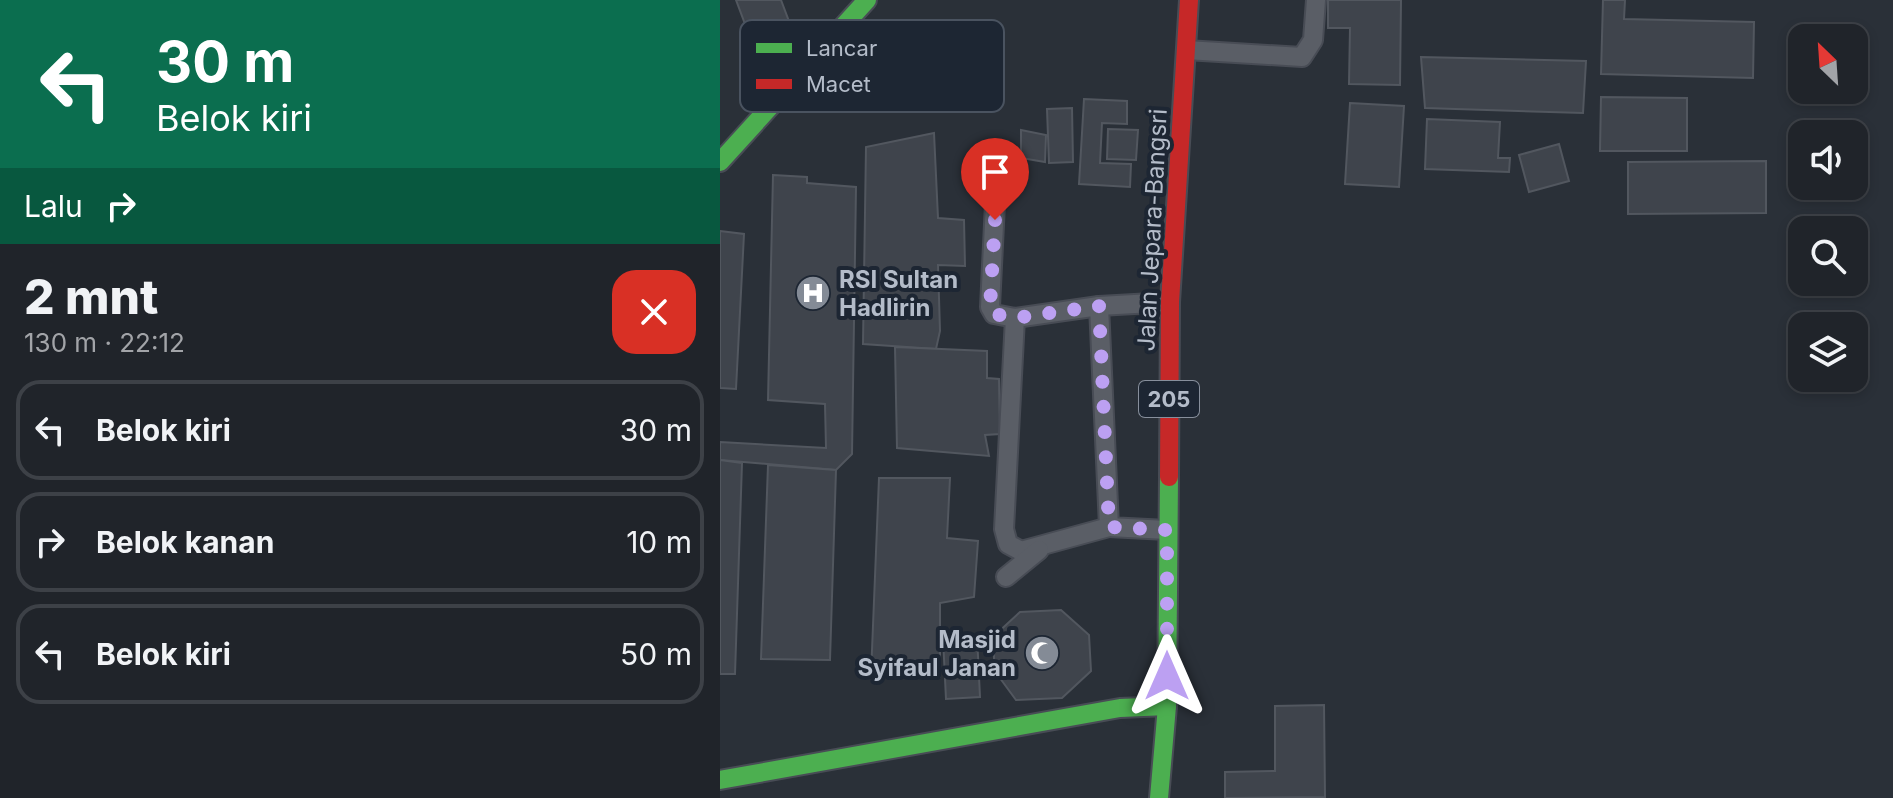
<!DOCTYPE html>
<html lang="id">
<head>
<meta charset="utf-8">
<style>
  :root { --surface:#20242a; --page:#282c32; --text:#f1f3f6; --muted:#a2a4a8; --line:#3d4147 }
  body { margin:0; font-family:Inter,sans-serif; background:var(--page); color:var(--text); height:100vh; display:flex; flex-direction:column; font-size:30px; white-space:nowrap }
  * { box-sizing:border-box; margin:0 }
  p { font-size:26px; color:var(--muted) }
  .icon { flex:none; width:44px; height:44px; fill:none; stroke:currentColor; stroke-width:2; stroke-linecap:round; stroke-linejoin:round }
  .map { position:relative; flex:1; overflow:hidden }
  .drawer { display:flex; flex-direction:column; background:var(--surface); width:720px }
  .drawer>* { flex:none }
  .hud { background:#0b6e4f; color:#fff; overflow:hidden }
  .needle { width:52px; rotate:335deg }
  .buttons { position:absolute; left:1068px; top:24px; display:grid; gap:16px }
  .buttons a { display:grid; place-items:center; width:80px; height:80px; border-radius:16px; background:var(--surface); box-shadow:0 4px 12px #0003,0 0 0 2px var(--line); font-size:40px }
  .pin { position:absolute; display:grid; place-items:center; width:68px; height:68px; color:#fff; margin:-82px -34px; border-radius:50% 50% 50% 0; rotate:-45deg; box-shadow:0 0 8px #0007 }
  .pin .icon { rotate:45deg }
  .me { position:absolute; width:88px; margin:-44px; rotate:0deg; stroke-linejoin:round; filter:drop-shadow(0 0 6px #0008) }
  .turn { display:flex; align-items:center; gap:28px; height:168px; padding:0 24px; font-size:36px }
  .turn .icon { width:104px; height:104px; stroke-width:2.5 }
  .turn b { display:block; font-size:56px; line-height:68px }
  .then { display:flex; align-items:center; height:76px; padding:0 24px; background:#0003; gap:16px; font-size:30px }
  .round { display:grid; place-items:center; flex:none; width:84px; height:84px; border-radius:24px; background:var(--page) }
  .headline { display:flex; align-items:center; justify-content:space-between; height:136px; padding:0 24px }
  h1 { font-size:48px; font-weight:800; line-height:60px }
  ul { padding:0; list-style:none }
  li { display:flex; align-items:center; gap:24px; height:100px; margin:0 16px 12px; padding:0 8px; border:4px solid var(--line); border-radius:24px }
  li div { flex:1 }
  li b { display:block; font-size:30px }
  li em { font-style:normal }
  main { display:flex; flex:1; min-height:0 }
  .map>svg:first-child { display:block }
</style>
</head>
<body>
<main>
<section class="drawer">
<div class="hud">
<div class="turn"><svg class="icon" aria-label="left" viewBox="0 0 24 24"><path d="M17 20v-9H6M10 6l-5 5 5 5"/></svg><div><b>30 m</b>Belok kiri</div></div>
<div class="then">Lalu<svg class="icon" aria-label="right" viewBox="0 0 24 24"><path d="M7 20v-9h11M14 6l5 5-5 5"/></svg></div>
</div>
<div class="headline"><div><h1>2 mnt</h1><p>130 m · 22:12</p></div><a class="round" style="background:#d93025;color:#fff"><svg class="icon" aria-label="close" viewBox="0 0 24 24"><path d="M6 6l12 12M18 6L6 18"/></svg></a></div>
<ul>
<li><svg class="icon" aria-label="left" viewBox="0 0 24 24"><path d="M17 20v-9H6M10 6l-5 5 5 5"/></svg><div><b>Belok kiri</b></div><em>30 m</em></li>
<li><svg class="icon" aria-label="right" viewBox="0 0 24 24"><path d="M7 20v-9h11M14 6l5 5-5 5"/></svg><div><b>Belok kanan</b></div><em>10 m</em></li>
<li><svg class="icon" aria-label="left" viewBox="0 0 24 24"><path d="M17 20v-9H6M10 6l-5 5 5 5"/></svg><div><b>Belok kiri</b></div><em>50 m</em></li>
</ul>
</section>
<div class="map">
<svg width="1173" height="798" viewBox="0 0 1173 798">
  <rect width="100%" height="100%" fill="#2a3038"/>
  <g fill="#3f444c" stroke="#52575f" stroke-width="2">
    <polygon points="16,0 61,0 70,24 31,40"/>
    <polygon points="608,0 681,0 680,85 629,84 630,28 608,28"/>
    <polygon points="883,0 905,0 904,19 1034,22 1033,78 881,74"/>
    <polygon points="701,57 866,61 863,113 705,108"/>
    <polygon points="881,97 967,98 967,151 880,151"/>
    <polygon points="364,99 407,101 407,124 382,123 380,163 411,164 410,187 359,184"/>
    <polygon points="630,103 684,106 679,187 625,184"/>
    <polygon points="352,108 353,162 329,163 327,109"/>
    <polygon points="707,119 780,122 778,158 790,158 789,172 705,169"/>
    <polygon points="388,129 418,130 416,160 387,159"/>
    <polygon points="301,130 326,135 325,162 301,158"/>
    <polygon points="214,133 218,218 244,220 245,266 218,265 220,331 216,349 143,344 146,147"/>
    <polygon points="839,144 849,181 809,192 799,155"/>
    <polygon points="1046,161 1046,213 908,214 908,162"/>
    <polygon points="53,175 87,177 87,183 136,187 132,454 116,470 0,460 0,442 106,448 105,404 48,400"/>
    <polygon points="0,231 24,234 16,389 0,388"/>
    <polygon points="175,347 267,351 267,378 279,379 280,434 265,435 269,456 177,448"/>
    <polygon points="0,460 22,463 15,674 0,674"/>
    <polygon points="48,465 116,470 110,660 41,659"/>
    <polygon points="159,478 230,478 227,538 258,541 254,597 220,603 220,677 151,675"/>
    <polygon points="341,610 369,635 371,671 342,698 296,700 274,670 274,636 300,612"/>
    <polygon points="257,636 260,697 226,699 223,638"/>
    <polygon points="604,705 605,797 505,798 505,772 555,771 555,706"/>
  </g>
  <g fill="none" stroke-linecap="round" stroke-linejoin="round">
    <g stroke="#484c55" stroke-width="22">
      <g id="lane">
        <polyline points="466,50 582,57 593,40 596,0"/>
        <polyline points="277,162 270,307 274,314 295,318 379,306 450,302"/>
        <polyline points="379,306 389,527 447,530"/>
        <polyline points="295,318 284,529 288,544 301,551 389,527"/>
        <polyline points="286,577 319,550"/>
      </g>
    </g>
    <g stroke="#484c55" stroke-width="22">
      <g id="fast">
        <polyline points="0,162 147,0"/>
        <polyline points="0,780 400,708 447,706"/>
        <polyline points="439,798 447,706 449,477"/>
      </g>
    </g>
    <g stroke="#484c55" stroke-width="22">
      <polyline id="jam" points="449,477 450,302 469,0"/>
    </g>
    <use href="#lane" stroke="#5a5e66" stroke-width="18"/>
    <use href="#fast" stroke="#4caf50" stroke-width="18"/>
    <use href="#jam" stroke="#c62828" stroke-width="18"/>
  </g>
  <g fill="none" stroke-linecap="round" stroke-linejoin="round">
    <polyline stroke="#bca0f2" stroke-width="14" stroke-dasharray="0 25.2" points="275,220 270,307 274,314 295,318 379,306 389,527 447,530 447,676"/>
  </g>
  <defs>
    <g id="hospital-disc" transform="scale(1.8)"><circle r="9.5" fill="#848b96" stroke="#1d2633"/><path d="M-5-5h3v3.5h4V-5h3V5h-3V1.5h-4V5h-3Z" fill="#fff"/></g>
    <g id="mosque-disc" transform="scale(1.8)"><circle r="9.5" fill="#848b96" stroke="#1d2633"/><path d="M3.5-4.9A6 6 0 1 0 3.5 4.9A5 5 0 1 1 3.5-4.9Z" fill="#fff"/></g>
  </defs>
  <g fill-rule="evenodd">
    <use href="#hospital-disc" x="93" y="293"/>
    <use href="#mosque-disc" x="322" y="653"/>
  </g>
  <g text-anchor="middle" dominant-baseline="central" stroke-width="8" stroke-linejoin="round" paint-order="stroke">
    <rect fill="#1d2633" stroke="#878f9c" stroke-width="2" x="419" y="381" width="60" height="36" rx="6"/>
    <g font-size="22" font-weight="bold" fill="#b4bcc9">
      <text x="449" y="399">205</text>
    </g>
    <g font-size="24" fill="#b4bcc9" stroke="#1d2633">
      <text transform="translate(432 230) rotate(-87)">Jalan Jepara-Bangsri</text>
    </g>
    <g font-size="24" font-weight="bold" fill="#b4bcc9" stroke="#1d2633" text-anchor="start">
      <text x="119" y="279">RSI Sultan<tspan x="119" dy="28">Hadlirin</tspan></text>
      <text x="296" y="639" text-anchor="end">Masjid<tspan x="296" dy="28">Syifaul Janan</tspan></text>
    </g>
  </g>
  <rect x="20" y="20" width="264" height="92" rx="12" fill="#1d2633" stroke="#4a5360" stroke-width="2"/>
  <rect x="36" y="43" width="36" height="10" fill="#4caf50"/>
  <rect x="36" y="79" width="36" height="10" fill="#c62828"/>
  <g font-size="22" fill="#b4bcc9">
    <text x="86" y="56">Lancar</text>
    <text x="86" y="92">Macet</text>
  </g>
</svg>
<div class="buttons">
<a><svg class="needle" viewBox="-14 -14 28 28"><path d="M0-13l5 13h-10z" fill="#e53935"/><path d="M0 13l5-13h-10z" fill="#a2a4a8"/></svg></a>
<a><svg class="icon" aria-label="sound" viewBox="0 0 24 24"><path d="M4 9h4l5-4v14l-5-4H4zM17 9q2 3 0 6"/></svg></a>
<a><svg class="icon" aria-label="search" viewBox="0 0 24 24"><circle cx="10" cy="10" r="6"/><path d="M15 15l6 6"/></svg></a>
<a><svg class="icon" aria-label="layers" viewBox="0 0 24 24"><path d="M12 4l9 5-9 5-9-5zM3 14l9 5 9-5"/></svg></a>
</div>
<div class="pin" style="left:275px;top:220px;background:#d93025"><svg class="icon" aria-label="arrive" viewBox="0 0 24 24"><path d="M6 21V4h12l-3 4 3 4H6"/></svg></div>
<svg class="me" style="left:447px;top:676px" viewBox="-20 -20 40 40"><path d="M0-17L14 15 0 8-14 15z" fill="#bca0f2" stroke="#fff" stroke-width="4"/></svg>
</div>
</main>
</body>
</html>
